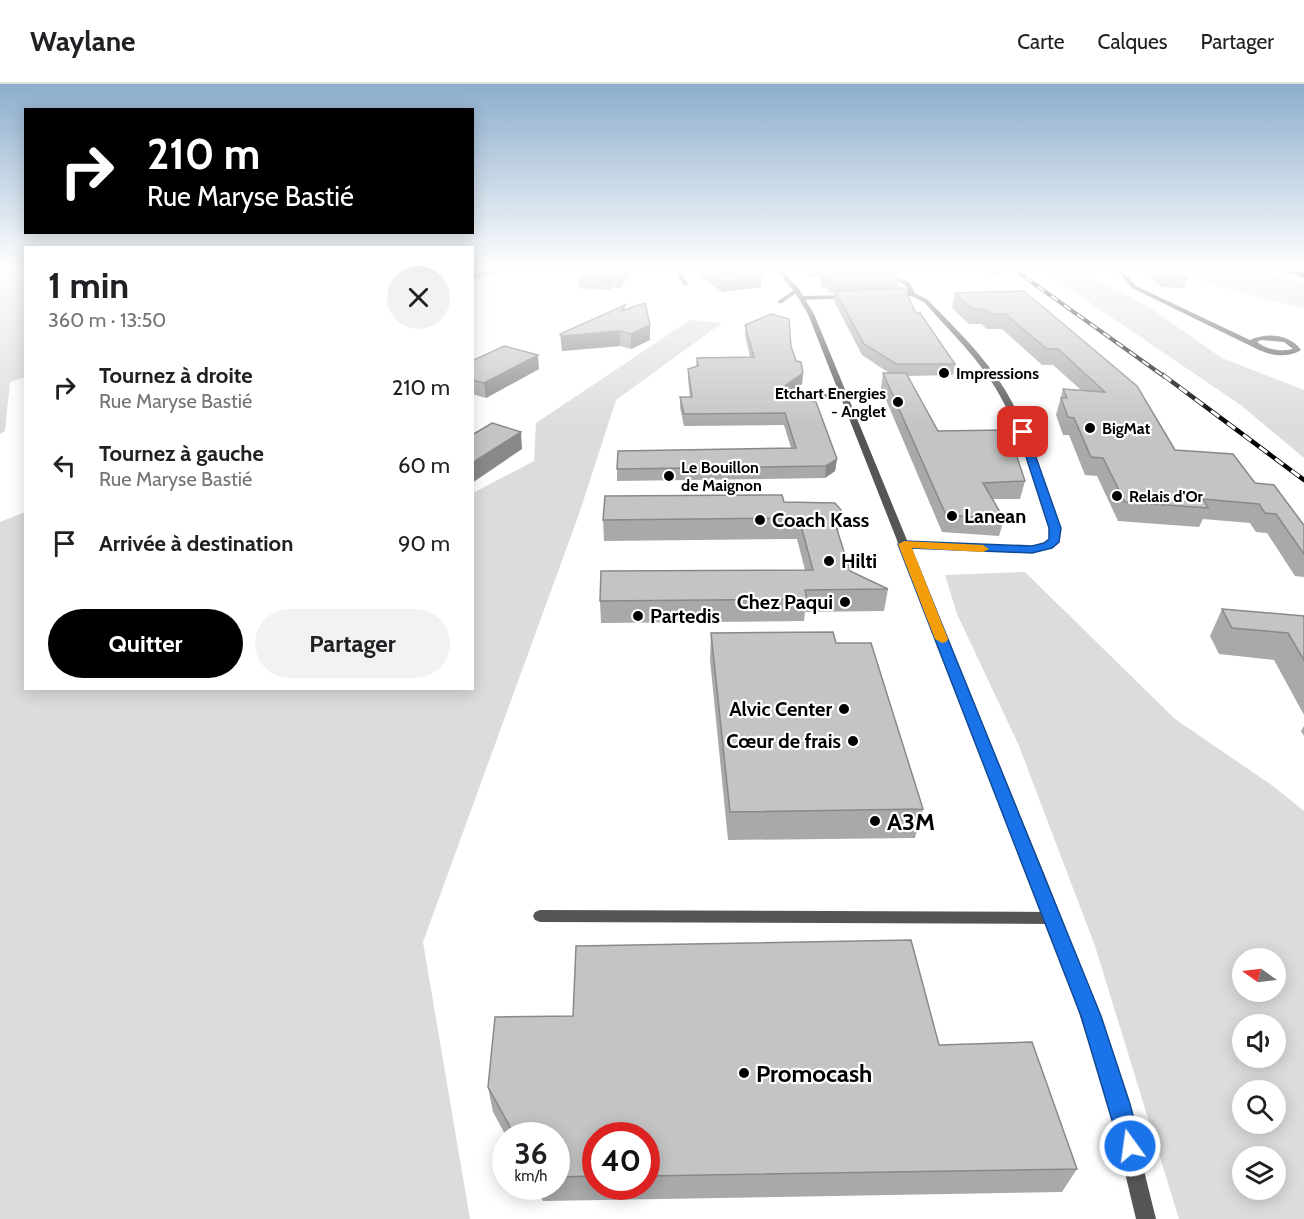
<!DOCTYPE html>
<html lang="fr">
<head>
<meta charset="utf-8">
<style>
  :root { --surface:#fff; --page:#f2f2f2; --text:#202124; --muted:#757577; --line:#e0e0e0; --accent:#000 }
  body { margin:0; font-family:Cabin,sans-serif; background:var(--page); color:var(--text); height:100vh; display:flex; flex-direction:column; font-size:22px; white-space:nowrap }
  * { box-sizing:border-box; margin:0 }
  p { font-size:20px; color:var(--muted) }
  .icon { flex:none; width:33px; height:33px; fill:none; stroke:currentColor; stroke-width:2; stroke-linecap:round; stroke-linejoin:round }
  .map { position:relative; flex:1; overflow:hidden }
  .drawer { position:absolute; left:24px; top:162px; width:450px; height:444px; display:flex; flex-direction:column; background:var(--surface); border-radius:0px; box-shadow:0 3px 15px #0003 }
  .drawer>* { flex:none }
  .top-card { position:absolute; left:24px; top:24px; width:450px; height:126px; border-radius:0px; box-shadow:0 3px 15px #0003; background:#000; color:#fff; overflow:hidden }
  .needle { width:39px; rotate:284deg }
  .controls { position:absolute; left:1232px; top:864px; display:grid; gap:12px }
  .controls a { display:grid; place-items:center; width:54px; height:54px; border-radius:50%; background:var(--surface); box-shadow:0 3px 15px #0003; font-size:30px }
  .speed { position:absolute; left:492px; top:1038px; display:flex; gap:12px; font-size:30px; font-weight:700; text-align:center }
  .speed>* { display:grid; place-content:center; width:78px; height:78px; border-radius:50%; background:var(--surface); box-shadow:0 3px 15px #0003; line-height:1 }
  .speed small { font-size:15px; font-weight:400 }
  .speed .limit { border:9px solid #d22; background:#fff; color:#111 }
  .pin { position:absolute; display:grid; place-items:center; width:51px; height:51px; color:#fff; margin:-26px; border-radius:12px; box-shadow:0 3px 9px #0006 }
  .me { position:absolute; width:66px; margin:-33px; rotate:346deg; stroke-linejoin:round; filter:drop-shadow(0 0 4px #0008) }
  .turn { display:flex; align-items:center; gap:21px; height:126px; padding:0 24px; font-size:27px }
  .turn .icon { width:78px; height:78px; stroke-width:2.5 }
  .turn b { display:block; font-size:42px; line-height:51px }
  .round { display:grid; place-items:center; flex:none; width:63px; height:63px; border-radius:32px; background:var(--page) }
  .overview { display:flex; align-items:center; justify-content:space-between; height:102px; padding:0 24px }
  h1 { font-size:36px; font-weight:700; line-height:45px }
  .cta { display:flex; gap:12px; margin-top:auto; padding:12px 24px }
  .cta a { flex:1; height:69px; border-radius:36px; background:var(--accent); color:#fff; font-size:24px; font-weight:700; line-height:69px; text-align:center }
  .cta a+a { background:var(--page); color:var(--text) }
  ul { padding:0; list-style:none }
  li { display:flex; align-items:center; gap:18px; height:78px; padding:0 24px }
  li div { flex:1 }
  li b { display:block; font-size:22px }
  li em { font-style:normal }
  header { display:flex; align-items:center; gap:36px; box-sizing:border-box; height:84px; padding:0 30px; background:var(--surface); border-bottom:2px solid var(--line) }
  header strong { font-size:28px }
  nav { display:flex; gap:33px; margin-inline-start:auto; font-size:21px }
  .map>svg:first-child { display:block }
</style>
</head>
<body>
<header>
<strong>Waylane</strong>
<nav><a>Carte</a><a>Calques</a><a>Partager</a></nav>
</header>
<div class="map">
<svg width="1304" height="1135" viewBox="0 0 1304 1135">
  <rect width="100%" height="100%" fill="#fff"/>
  <g fill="#dcdcdc" fill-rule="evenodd">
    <polygon points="0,184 26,184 25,293 10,298 5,347 0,350"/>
    <polygon points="1039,184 1076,184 1146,221 1222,274 1304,306 1304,374 1242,322"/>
    <polygon points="1177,184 1251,184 1304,200 1304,225 1206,198"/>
    <polygon points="690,236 722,239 616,316 579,430 423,858 470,1135 0,1135 0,438 25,428 26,604 472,604 473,409 534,377 536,339"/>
    <path d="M1025 488 1175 635 1273 702 1304 727V1135H1179L1095 862 1019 662 957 530 945 491ZM1275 874V908H1242V874ZM1275 940V974H1242V940ZM1275 1006V1040H1242V1006ZM1242 1072H1275V1106H1242Z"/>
  </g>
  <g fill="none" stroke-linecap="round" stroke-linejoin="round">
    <polyline stroke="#a3a3a3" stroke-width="4" points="982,184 998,190"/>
    <g fill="#555" fill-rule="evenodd">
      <polygon points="797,204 799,205 799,207 782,219 778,219 778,217"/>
      <polygon points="825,310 844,310 847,312 844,314 823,313 823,311"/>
      <polygon points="540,826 1053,828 1058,830 1060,834 1058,838 1053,840 540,838 535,836 533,832 535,828"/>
    </g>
    <g fill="#555" fill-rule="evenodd">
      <polygon points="672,184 678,184 688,201 684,201"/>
      <path d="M873 184H880L910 199 915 209 928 216C950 239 974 262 993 288 1027 333 1041 391 1060 444V456L1052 464 1032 469 904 463 899 460 904 457 1032 463 1044 460 1050 455V444C1033 392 1019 337 987 291 969 265 945 242 924 218L911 212H889V210L891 209 908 208 905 201Z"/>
      <path d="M1109 184C1122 184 1128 192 1136 202L1250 256C1266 248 1290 250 1301 266 1288 274 1273 272 1259 266L1132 204 1121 191ZM1261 256 1284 258 1293 265C1280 268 1268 266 1257 258Z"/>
      <polygon points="850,211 852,212 852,214 802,216 799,214 802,212"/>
    </g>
    <polygon fill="#555" fill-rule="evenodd" points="774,184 780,184 799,205 814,230 1045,792 1089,904 1127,1018 1156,1135 1136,1135 1108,1018 1071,904 1029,792 808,230 794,207"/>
    <polygon fill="#000" fill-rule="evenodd" points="1275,184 1289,184 1304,188 1304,194"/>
    <g stroke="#000" stroke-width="4">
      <polyline id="rail-far1" points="1012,184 1165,293"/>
    </g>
    <g stroke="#000" stroke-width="4.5">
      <polyline id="rail" points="1163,291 1304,396"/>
    </g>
    <use href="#rail-far1" stroke="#fff" stroke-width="2" stroke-dasharray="8" stroke-linecap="butt"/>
    <use href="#rail" stroke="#fff" stroke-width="3" stroke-dasharray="10" stroke-linecap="butt"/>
  </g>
  <g fill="#a9a9a9" fill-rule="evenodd">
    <polygon points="575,184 634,184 620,204 612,203 609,206 579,204 579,194 585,188"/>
    <polygon points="688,184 747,184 761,193 761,203 722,208"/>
    <polygon points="802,184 887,184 899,197 898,204 955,280 953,291 908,292 938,347 1025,397 1020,415 993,415 1004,435 999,452 942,448 881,304 883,289 889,289 862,271 834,217 835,208 830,209 826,203 822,203 818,192 812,194"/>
    <polygon points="1139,184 1178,184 1187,195 1184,204 1160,203 1154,196 1146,193"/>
    <polygon points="1024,207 1175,366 1255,399 1304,440 1304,493 1295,492 1267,449 1256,448 1250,439 1203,435 1199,443 1118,437 1097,392 1085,391 1069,351 1063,351 1056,331 1063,305 1081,306 1053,281 1042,281 1002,245 987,245 981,240 969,240 952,224 955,209"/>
    <polygon points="625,221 625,226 650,241 650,256 631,265 620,262 562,267 560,250"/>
    <polygon points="745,241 791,262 796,277 803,289 802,300 789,309 837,375 835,387 825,394 617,397 617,385 791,364 784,341 684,342 680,324 680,313 690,313 688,296 688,285 696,283 697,274 750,273 745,251"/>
    <polygon points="472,277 539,285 486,314 472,310"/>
    <polygon points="784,418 838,448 850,487 888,505 884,527 805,528 804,537 601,539 600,517 805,486 797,455 604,457 603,436"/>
    <polygon points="1222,525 1304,532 1304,631 1274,576 1219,570 1210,552"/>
    <polygon points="711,549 836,559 923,725 915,754 728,756 710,576"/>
    <polygon points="1304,642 1304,652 1301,647"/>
    <path d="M939 961 1077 1085 1062 1108 543 1117 535 1102H556V1052H506L493 1028 488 1003ZM596 1052H646V1102H596Z"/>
  </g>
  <g fill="#898989">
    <polygon points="472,184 512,184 472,196"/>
    <polygon points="628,184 634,184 620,204 620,194"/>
    <polygon points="815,184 819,184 818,192 812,194 813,185"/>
    <polygon points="761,193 761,203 722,208 722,198"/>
    <polygon points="612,194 612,203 609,206 609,197"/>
    <polygon points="650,241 650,256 631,265 631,250"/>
    <polygon points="620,247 620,262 562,267 561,252"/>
    <polygon points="538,271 539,285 486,314 484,299"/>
    <polygon points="803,289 802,300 778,317 779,306"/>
    <polygon points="521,348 522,365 472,399 472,379"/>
    <polygon points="837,375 835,387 825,394 826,382"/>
    <polygon points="841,426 838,447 832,460 835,439"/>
  </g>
  <g fill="#c4c4c4" stroke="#898989" stroke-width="1.5">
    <polygon points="589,184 628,184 620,194 612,194 609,197 579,194"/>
    <polygon points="702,184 747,184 761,193 722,198"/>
    <polygon points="820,184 887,184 895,188 899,197 831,199 827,193 823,194"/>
    <polygon points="1149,184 1178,184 1187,195 1162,194 1157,187"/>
    <polygon points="904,204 916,229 920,229 955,280 896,280 864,260 835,207"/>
    <polygon points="1024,207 1137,302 1175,366 1233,370 1255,399 1274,401 1303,440 1304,440 1304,470 1276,430 1265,429 1259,420 1203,415 1208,424 1125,418 1103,374 1091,373 1074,334 1068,333 1061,314 1067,314 1063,305 1105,308 1058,265 1047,265 1005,230 990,230 984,225 972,225 955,209"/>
    <polygon points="645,219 650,241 631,250 620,247 561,252 560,250 625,221 621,227"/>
    <polygon points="771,230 789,235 791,262 796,277 801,278 803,289 779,306 816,318 837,375 826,382 617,385 618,367 796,364 785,329 684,330 680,313 692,313 688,285 698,282 697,274 754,273 745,241"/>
    <polygon points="504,262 538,271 484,299 472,296 472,277"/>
    <polygon points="883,289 906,289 938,347 1005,346 1011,355 1025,397 983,399 1004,435 946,431"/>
    <polygon points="492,339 521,348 472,379 472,351"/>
    <polygon points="782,411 784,418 835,419 841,426 835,439 850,487 888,505 805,506 807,515 600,517 601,487 813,486 799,434 603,436 605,412"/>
    <polygon points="1222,525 1304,532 1304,576 1288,549 1232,544"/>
    <polygon points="833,548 836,559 871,559 923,725 730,728 711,549"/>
    <polygon points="911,856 939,961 1032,958 1077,1085 646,1092 646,1052 596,1052 596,1092 556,1093 556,1052 515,1052 488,1003 495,933 573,932 576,862"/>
  </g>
  <linearGradient id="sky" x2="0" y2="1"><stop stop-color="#8cadcc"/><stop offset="0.54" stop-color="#fff"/><stop offset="1" stop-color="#fff" stop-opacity="0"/></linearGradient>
  <rect width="1304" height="343" fill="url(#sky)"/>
  <polygon fill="#1a73e8" stroke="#114b97" stroke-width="1.5" points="1023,345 1027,348 1061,444 1059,458 1052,464 1032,469 911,464 1101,932 1130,1020 1141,1062 1137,1070 1130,1073 1122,1070 1081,932 898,460 904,457 1032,462 1044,459 1049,455 1049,444 1018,348"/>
  <polygon fill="#f59e0b" points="904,457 983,461 989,465 983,468 912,464 948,555 946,558 942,559 935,555 898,460"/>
  <g fill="#000" stroke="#fff" stroke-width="2">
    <circle cx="944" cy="289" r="6"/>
    <circle cx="898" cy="318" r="6"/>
    <circle cx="1090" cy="344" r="6"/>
    <circle cx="669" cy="392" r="6"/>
    <circle cx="1117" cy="412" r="6"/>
    <circle cx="952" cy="432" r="6"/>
    <circle cx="760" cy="436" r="6"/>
    <circle cx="829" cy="477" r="6"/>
    <circle cx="845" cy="518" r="6"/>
    <circle cx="638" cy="532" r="6"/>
    <circle cx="844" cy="625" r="6"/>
    <circle cx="853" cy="657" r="6"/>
    <circle cx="875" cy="737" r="6"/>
    <circle cx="744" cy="989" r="6"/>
  </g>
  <g text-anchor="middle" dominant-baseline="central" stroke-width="4.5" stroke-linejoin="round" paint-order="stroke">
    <g font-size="16" font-weight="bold" fill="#000" stroke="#fff" text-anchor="start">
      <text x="956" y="289">Impressions</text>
      <text x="886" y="309" text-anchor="end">Etchart Energies<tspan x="886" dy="18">- Anglet</tspan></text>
      <text x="1102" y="344">BigMat</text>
      <text x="681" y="383">Le Bouillon<tspan x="681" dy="18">de Maignon</tspan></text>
      <text x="1129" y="412">Relais d'Or</text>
    </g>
    <g font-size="20" font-weight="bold" fill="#000" stroke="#fff" text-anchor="start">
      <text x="964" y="432">Lanean</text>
      <text x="772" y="436">Coach Kass</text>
      <text x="841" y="477">Hilti</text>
      <text x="833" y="518" text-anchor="end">Chez Paqui</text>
      <text x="650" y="532">Partedis</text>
      <text x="832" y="625" text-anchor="end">Alvic Center</text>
      <text x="841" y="657" text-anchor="end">Cœur de frais</text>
    </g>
    <g font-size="24" font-weight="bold" fill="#000" stroke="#fff" text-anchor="start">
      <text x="887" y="737">A3M</text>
      <text x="756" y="989">Promocash</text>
    </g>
  </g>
</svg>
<div class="controls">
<a><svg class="needle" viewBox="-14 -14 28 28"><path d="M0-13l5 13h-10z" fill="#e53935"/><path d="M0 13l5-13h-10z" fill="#757577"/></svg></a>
<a><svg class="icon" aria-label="sound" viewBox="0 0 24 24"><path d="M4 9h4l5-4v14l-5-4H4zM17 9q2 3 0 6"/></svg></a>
<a><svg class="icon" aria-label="search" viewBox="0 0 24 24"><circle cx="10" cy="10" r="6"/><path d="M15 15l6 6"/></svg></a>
<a><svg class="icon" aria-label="layers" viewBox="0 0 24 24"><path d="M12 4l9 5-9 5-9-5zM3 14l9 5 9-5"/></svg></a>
</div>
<div class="speed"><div>36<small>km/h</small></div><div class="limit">40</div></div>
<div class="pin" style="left:1023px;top:348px;background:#d93025"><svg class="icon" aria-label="arrive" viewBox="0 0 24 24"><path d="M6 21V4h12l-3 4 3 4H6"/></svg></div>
<svg class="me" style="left:1130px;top:1062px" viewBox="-20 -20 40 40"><circle r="17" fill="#1a73e8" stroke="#fff" stroke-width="3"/><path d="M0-11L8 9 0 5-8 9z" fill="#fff"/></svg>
<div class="top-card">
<div class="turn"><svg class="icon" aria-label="right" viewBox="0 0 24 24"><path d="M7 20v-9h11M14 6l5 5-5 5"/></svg><div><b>210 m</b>Rue Maryse Bastié</div></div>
</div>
<section class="drawer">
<div class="overview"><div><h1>1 min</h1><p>360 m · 13:50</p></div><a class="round"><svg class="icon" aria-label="close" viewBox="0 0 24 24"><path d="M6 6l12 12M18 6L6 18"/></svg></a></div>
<ul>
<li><svg class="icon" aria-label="right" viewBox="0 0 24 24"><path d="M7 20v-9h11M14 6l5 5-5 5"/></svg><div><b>Tournez à droite</b><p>Rue Maryse Bastié</p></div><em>210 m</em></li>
<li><svg class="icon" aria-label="left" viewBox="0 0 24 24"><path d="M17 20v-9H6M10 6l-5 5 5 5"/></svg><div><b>Tournez à gauche</b><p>Rue Maryse Bastié</p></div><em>60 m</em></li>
<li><svg class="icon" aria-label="arrive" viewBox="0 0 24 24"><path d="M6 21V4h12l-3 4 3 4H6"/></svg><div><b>Arrivée à destination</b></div><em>90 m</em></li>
</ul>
<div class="cta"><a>Quitter</a><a>Partager</a></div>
</section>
</div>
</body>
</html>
